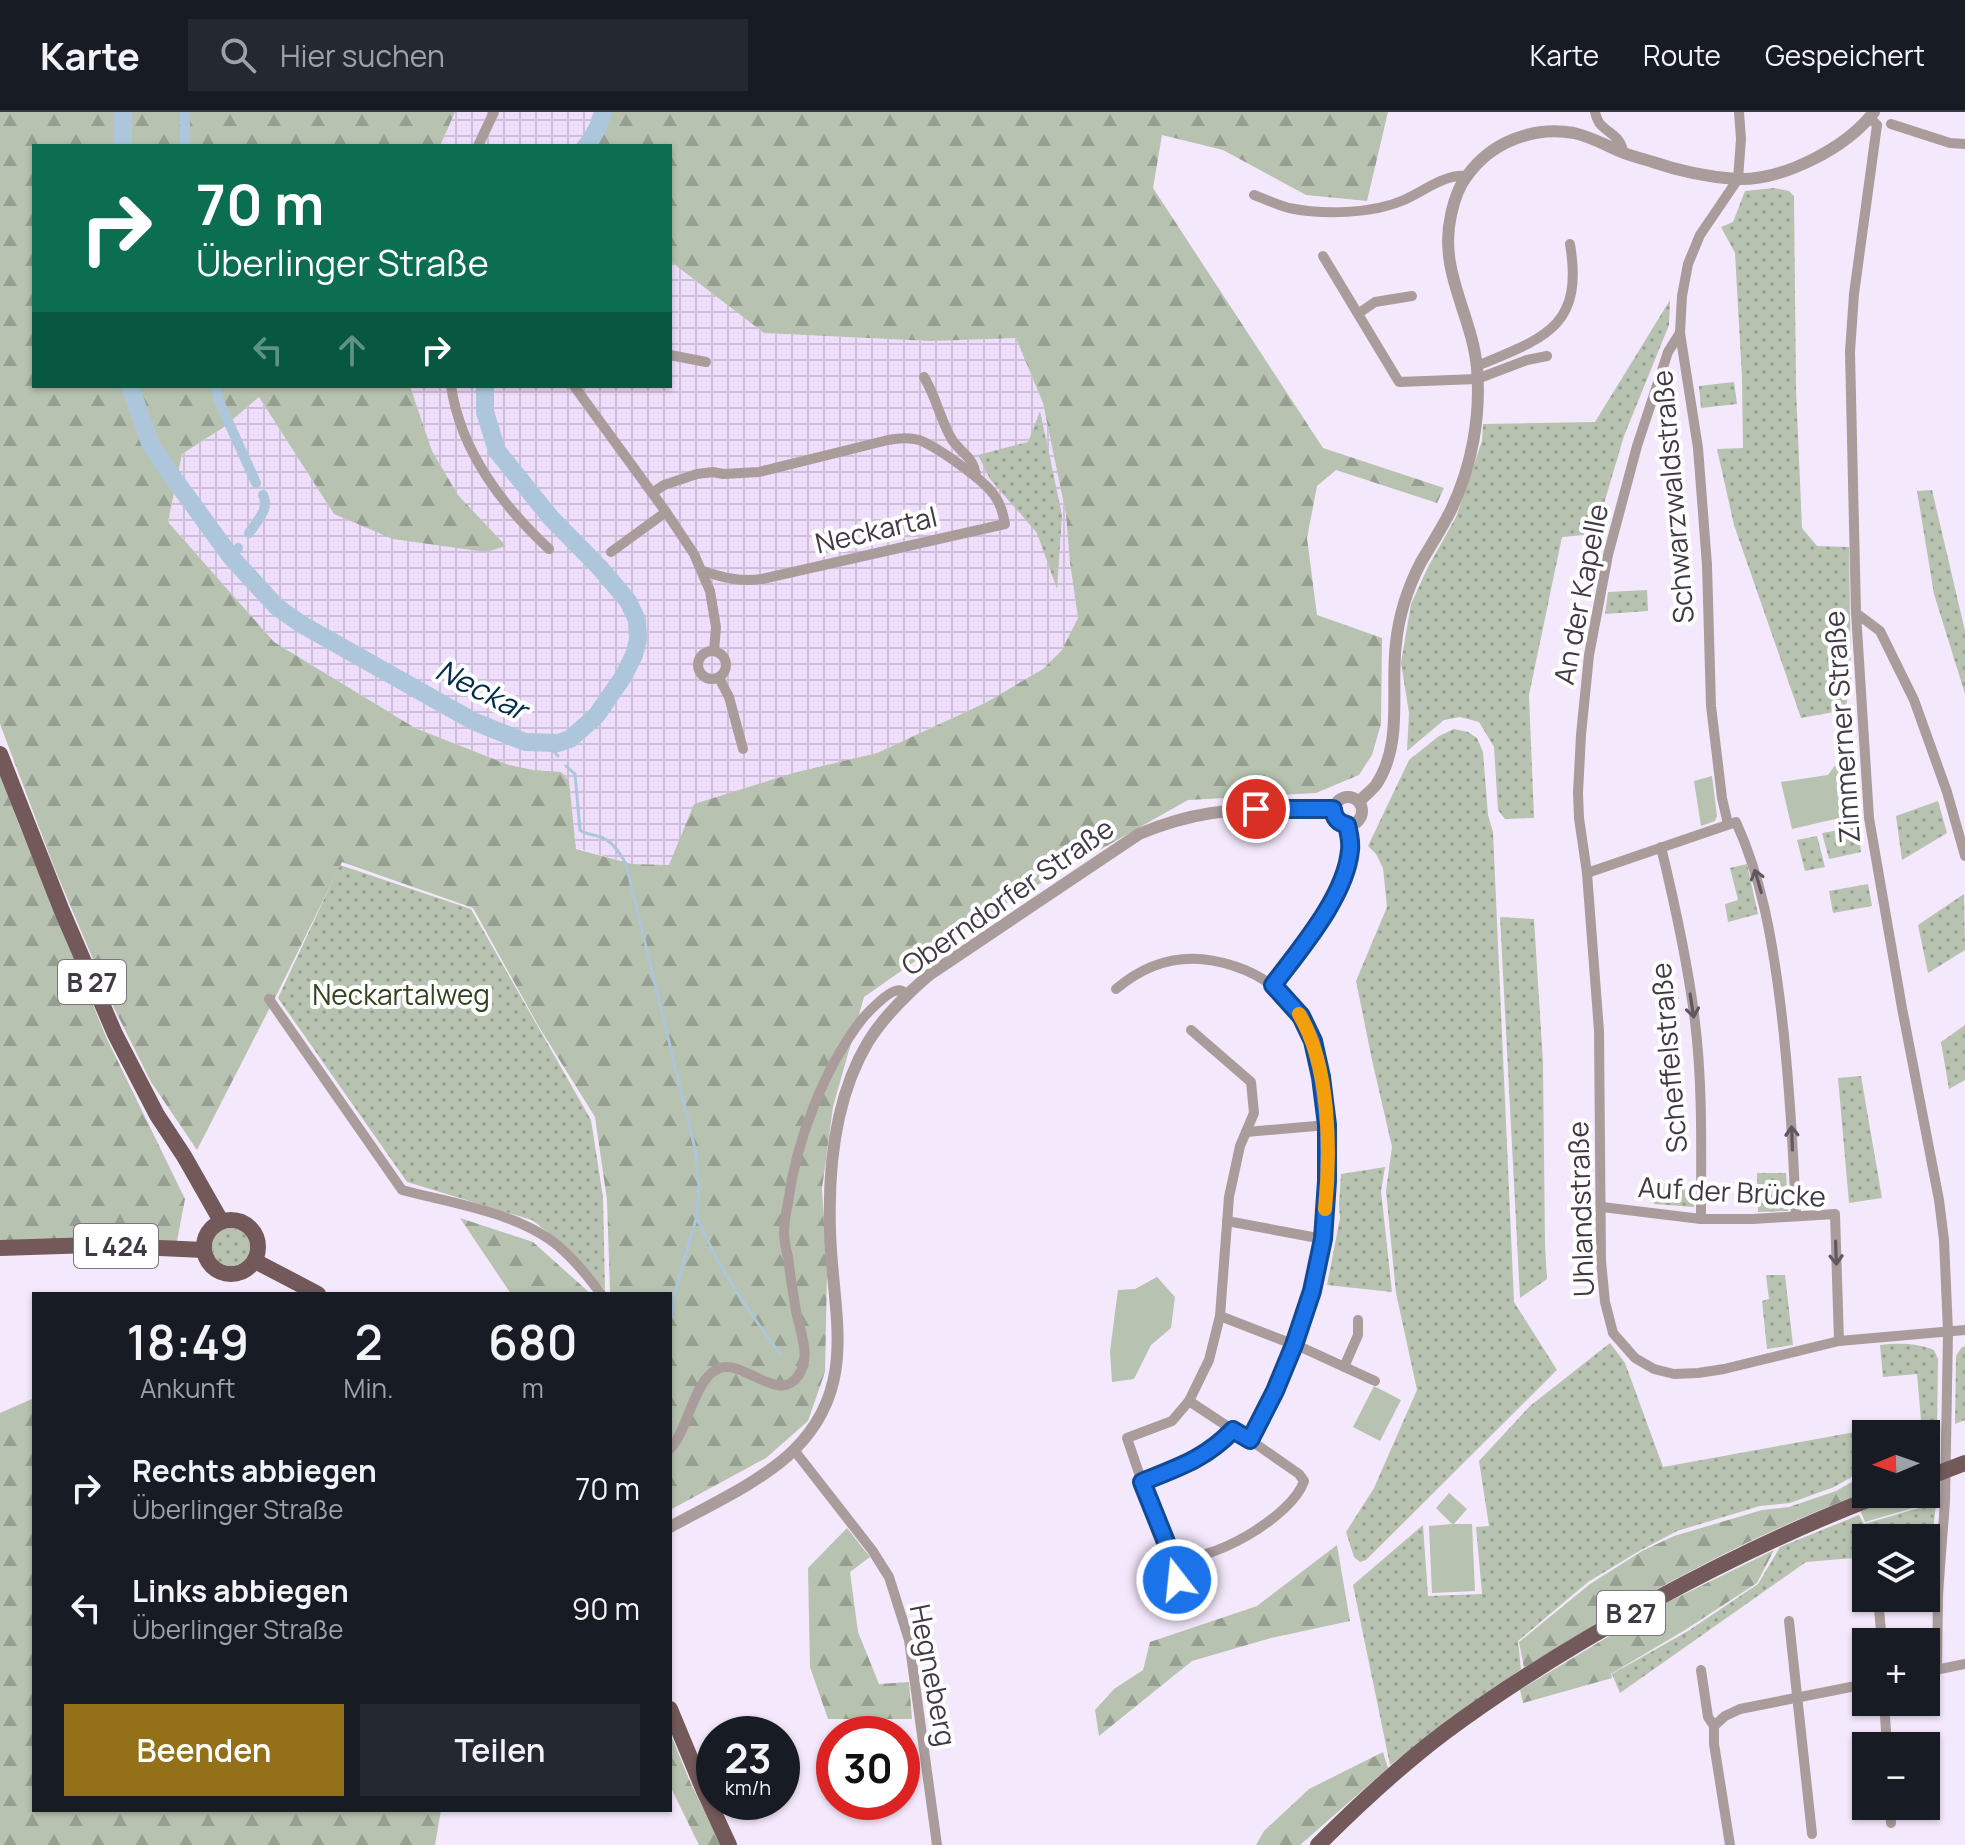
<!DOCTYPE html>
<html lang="de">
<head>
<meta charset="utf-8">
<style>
  :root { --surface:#171b24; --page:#242831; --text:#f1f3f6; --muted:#9ea1a6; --line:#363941; --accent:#947019 }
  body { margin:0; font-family:Manrope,sans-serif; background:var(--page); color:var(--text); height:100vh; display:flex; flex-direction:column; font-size:30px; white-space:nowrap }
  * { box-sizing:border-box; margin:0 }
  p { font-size:26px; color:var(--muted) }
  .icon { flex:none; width:44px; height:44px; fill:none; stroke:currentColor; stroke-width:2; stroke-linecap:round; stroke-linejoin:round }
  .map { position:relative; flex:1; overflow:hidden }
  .side { position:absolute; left:32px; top:1180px; width:640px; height:520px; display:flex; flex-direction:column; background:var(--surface); border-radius:0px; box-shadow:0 2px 6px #0004 }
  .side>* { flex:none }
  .top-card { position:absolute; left:32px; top:32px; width:640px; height:244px; border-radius:0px; box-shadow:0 2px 6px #0004; background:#0b6e4f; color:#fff; overflow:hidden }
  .needle { width:52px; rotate:268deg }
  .fabs { position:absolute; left:1852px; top:1308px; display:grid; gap:16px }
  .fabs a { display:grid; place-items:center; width:88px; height:88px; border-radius:0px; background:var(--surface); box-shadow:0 2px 6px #0004; font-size:40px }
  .speed { position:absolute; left:696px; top:1604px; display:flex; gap:16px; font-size:40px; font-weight:700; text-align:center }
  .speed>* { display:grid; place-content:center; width:104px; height:104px; border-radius:50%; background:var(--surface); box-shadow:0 2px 6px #0004; line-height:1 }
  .speed small { font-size:20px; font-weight:400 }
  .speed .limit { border:12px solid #d22; background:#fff; color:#111 }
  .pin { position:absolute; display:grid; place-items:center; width:68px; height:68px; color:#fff; margin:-34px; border:4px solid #fff; border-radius:50%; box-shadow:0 2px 8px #0007 }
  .me { position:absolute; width:88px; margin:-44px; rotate:344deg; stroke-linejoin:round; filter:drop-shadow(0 0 6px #0008) }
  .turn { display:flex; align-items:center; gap:28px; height:168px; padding:0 32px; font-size:36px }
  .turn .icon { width:104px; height:104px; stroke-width:2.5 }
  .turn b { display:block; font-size:56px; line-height:68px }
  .lanes { display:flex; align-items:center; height:76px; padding:0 32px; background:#0003; justify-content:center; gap:40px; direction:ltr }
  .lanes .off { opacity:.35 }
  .eta { display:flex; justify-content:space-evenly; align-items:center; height:136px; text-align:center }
  .eta b { font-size:48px; font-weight:600; line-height:56px }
  .button { display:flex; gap:16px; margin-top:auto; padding:16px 32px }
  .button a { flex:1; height:92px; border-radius:0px; background:var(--accent); color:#fff; font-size:32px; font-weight:600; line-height:92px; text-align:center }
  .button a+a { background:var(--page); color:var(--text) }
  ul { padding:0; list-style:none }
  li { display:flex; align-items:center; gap:24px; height:120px; padding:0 32px }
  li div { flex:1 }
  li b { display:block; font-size:30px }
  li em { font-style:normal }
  header { display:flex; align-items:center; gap:48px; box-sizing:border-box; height:112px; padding:0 40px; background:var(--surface); border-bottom:2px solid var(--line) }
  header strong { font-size:38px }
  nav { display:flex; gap:44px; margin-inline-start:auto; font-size:28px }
  .search { width:560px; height:72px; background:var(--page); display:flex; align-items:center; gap:20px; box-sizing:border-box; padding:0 28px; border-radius:0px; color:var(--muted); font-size:30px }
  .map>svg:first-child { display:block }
</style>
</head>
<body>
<header>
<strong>Karte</strong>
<div class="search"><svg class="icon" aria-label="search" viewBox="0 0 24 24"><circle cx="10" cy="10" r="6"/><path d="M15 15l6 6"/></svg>Hier suchen</div>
<nav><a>Karte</a><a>Route</a><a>Gespeichert</a></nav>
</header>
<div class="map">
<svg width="1965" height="1733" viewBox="0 0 1965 1733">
  <defs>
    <pattern id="industrial-grid" width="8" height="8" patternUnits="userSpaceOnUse" patternTransform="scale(2)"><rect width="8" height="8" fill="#efdefb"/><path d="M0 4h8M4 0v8" fill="none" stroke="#cebfd8"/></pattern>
    <pattern id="grass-dots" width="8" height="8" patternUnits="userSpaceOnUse" patternTransform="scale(2)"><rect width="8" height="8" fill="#b7c2b0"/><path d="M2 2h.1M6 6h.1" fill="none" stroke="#969f91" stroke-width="1.8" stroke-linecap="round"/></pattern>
    <pattern id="forest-firs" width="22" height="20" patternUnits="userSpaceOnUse" patternTransform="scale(2)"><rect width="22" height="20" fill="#b7c2b0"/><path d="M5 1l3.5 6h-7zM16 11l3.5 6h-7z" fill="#969f91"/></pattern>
  </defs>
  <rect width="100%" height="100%" fill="#f4e9fc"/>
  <g fill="url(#industrial-grid)">
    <polygon points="455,0 595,0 591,13 575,34 440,34"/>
    <polygon points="670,149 764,221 930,229 1016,225 1043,291 1066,402 1070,451 1078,507 1062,538 1043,557 985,591 877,641 797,660 669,753 632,752 576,736 569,669 509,653 415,616 274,530 168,410 182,342 224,315 259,285 334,402 506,434 458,383 432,339 410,274 670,274"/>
  </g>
  <g fill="url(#grass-dots)">
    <polygon points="1774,76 1789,79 1794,84 1796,277 1802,416 1817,434 1849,435 1851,571 1845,598 1801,606 1734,413 1717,337 1743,336 1742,266 1735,141 1721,115 1733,110 1745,79"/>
    <polygon points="1670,188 1669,213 1624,324 1595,422 1562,425 1529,583 1534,706 1505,707 1498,698 1494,635 1479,610 1460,605 1444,608 1407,639 1409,601 1401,551 1411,492 1428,455 1456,405 1482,329 1483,312 1595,310"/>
    <polygon points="1734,270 1737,292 1701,296 1699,274"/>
    <polygon points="1040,299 1062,403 1057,477 1037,421 990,367 978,343 1028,330"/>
    <polygon points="1932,378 1965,519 1965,582 1934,482 1917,379"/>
    <polygon points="1647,478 1648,499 1605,502 1608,480"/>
    <polygon points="1454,617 1468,620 1477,626 1483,640 1488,703 1493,720 1514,1190 1557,1258 1366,1448 1360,1450 1354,1445 1346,1420 1374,1376 1417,1278 1396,1181 1386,1079 1392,1035 1372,948 1356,869 1387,795 1383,756 1376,742 1368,734 1409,648 1439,624"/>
    <polygon points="1938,689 1947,721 1902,748 1896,704"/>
    <polygon points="1858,715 1861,740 1829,747 1822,721"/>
    <polygon points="1817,724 1825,755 1805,759 1797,728"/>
    <polygon points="1747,752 1758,802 1728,810 1725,792 1738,788 1730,756"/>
    <polygon points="340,753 471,797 591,1008 603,1085 605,1178 564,1133 532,1108 407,1070 278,886"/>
    <polygon points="1868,772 1872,794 1833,801 1829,779"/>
    <polygon points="1964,782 1965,838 1928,861 1918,813"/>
    <polygon points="1500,805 1534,807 1543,951 1545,1133 1547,1167 1520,1186"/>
    <polygon points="1965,913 1965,968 1949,977 1941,930"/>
    <polygon points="1861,964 1882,1086 1849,1091 1838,966"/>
    <polygon points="1385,1055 1381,1079 1392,1180 1327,1173 1340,1106 1339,1093 1341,1062"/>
    <polygon points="1757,1061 1786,1061 1788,1099 1758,1100"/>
    <polygon points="1655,1070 1694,1075 1694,1095 1654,1092"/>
    <circle cx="231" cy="1135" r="19"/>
    <polygon points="1766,1163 1785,1163 1793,1233 1767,1237 1762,1189 1769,1187"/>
    <path d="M1610 1231 1625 1251 1663 1355 1921 1308 1917 1262 1883 1265 1880 1233C1900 1231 1915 1231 1934 1238L1938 1247 1937 1322 1926 1327V1322H1866V1357L1834 1375 1790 1391 1760 1394 1677 1419 1641 1438 1588 1470 1518 1529 1521 1557 1390 1653 1353 1473 1423 1413 1428 1484 1482 1482 1476 1415 1489 1414 1479 1349 1530 1294Z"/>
    <polygon points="1965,1234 1965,1308 1955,1312 1956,1244 1961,1236"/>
    <polygon points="1936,1391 1931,1440 1926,1441 1926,1426 1866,1426 1866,1445 1806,1450 1620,1581 1612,1562 1688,1519 1758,1472 1780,1435 1859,1403 1864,1412"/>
  </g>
  <g fill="url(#forest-firs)">
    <polygon points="0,0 455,0 440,34 34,34 34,274 410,274 432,339 458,383 506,434 486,440 393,427 334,402 259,285 224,315 182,342 168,410 274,530 415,616 509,653 533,658 561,660 569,669 576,737 632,752 669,753 694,692 797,660 877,641 985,591 1043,557 1062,538 1078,506 1070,451 1066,402 1043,291 1016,226 930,229 764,221 670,149 670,34 575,34 591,13 595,0 1388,0 1367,89 1306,83 1223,38 1162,23 1153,76 1323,336 1444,376 1437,391 1336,358 1317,374 1307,426 1317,503 1382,526 1381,612 1372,643 1359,663 1316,681 1188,688 1018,784 914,850 864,885 833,995 822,1077 827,1162 825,1260 808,1309 766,1346 670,1398 670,1182 608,1182 610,1181 607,1088 595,1005 539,915 473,796 342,750 280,876 197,1038 151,970 111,890 54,755 0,612"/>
    <polygon points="0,662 19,713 107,927 185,1087 177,1129 0,1130"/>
    <polygon points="460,1106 533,1130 591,1182 511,1182"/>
    <polygon points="34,1286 34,1698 441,1698 435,1733 0,1733 0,1301"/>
    <path d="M1866 1362V1380C1838 1391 1809 1402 1781 1415 1692 1455 1607 1504 1524 1556L1519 1530 1590 1472 1642 1439 1674 1424 1762 1398 1789 1395 1836 1379Z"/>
    <polygon points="1935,1375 1937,1389 1865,1410 1860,1398 1911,1382 1926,1382 1926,1377"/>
    <polygon points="847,1416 870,1445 850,1460 858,1520 879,1572 909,1570 912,1607 828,1607 810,1555 808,1456"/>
    <polygon points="1337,1433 1350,1509 1271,1526 1192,1549 1099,1624 1095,1598 1114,1577 1143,1558 1150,1530 1257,1494"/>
    <polygon points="1774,1438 1757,1471 1685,1518 1611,1562 1612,1566 1523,1591 1520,1578 1654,1497"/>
    <polygon points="670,1621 691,1672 721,1733 699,1733 670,1674"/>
    <polygon points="1383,1640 1388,1656 1300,1733 1256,1733 1264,1719 1309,1677"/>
  </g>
  <g fill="#b7c2b0">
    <polygon points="1842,644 1851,644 1857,702 1792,717 1781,670 1828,663"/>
    <polygon points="1712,664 1717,704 1715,709 1701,714 1694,669"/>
    <polygon points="1157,1165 1175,1185 1171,1216 1151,1233 1134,1267 1112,1270 1110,1239 1118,1178 1135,1177"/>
    <polygon points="1374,1274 1401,1288 1380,1329 1353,1315"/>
    <polygon points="1449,1381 1467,1397 1454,1412 1472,1412 1475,1479 1432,1481 1429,1414 1452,1412 1436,1396"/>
  </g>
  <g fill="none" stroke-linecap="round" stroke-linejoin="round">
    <g stroke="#adc6db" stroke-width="3">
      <polyline points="547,631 558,644"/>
      <path d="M566 654 575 662 580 718C588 724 596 722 605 727 613 731 622 744 626 752L695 1037 699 1073 697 1104 677 1173 670 1211"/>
      <path d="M698 1107C718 1156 749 1200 781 1243"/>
    </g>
    <g stroke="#adc6db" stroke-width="10">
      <polyline points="185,0 185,34"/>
      <polyline points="215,274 219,289 256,371"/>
      <path d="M249 421C257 409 270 397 263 383"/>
      <polyline points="231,445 238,436"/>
    </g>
    <g stroke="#adc6db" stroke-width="18">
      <polyline points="123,0 123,34"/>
      <polyline points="587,34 598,15 603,0"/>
      <polyline points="130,274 150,331 167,357 231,445 277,495 301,512 473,609 525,630 558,631 570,627 596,604 623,565 634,543 638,528 637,508 628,489 601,457 551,406 497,339 485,300 485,274"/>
    </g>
    <g stroke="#ab9c9c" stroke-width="10">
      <path d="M1595 0C1596 4 1598 10 1601 13 1611 23 1621 25 1623 40"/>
      <polyline points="1870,6 1877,13 1854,182 1850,240 1856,501 1869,706 1902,896 1939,1088 1944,1128 1948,1219 1945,1389 1938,1482 1937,1557"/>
      <polyline points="1891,12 1950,31 1965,32"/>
      <polyline points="478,34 494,0"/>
      <path d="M1254 83C1265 87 1277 93 1289 96 1323 103 1372 102 1404 88 1424 79 1445 62 1466 64"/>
      <polyline points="1323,144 1399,270 1477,267 1527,248 1547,244"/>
      <polyline points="1359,201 1375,190 1412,184"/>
      <polyline points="1680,221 1668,240 1637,334 1608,443 1589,543 1581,623 1578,681 1579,706 1587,761 1599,919 1601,1149 1605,1190 1613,1221 1635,1246 1654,1257 1674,1262 1698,1261 1724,1257 1839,1229 1965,1218"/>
      <polyline points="670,243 706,250"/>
      <path d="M1477 254C1544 226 1584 216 1570 132"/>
      <path d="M924 265C936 284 942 313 953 329 964 344 974 345 976 365"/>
      <path d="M451 274C461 340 502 393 549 437"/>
      <polyline points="574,274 666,400 694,442 710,479 716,515 714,539"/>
      <path d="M652 381 664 373 697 362 713 360 723 362 759 360 888 328C898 326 909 325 919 328 936 334 984 368 994 383 1001 392 1003 402 1005 412L762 467C741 470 724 466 703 459"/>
      <polyline points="611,440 666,400"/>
      <polyline points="1856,501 1880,519 1914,588 1947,680 1965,744"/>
      <circle cx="712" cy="553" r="14"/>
      <polyline points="719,566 729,585 743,637"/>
      <polyline points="1728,712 1722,686 1711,594 1707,453 1698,336 1680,221 1682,184 1688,152 1700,123 1738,67 1741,27 1739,0"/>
      <path d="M1661 735C1675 793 1688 851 1695 910 1703 975 1701 1042 1701 1107"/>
      <path d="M1587 761 1736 710C1762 767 1772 827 1780 889 1789 960 1793 1032 1796 1104"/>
      <path d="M1273 873C1300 837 1346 783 1350 738 1351 730 1349 721 1347 713"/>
      <path d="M1116 877C1151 847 1190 839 1234 854 1262 863 1284 879 1300 904 1311 919 1315 937 1318 955 1329 1005 1328 1055 1324 1105 1323 1113 1324 1122 1323 1130 1320 1145 1316 1161 1312 1177 1299 1230 1275 1279 1250 1328L1299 1362 1304 1369C1293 1404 1208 1454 1172 1445L1182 1491"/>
      <path d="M269 887 402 1078C454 1092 524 1101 564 1139 578 1152 590 1167 601 1182"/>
      <polyline points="1246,1020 1327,1013"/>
      <polyline points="1602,1095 1701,1107 1753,1107 1835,1102 1839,1229"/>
      <polyline points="1227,1109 1323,1127"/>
      <polyline points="1220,1204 1303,1236 1375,1269"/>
      <polyline points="1344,1255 1358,1223 1358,1208"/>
      <polyline points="1189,1289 1209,1248 1220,1204 1229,1085 1240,1034 1254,1001 1251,970 1191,918"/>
      <path d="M670 1337C689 1317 694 1265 720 1256 744 1248 779 1292 798 1264 812 1245 800 1220 796 1199 793 1181 790 1163 788 1145 786 1137 784 1129 784 1121 784 1111 786 1100 788 1091 796 1029 824 956 863 906 869 899 887 881 895 879 901 877 902 879 907 882"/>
      <polyline points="794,1338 872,1438 889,1465 909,1528 937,1733"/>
      <polyline points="1142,1370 1127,1326 1172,1309 1189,1289 1233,1318"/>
      <path d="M1172 1445 1142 1370C1179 1355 1205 1347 1233 1318L1250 1328"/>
      <polyline points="1878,1486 1882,1530"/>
      <polyline points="1789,1509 1812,1722"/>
      <polyline points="1701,1558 1708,1605 1714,1614"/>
      <polyline points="1926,1560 1965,1552"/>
      <polyline points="1884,1590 1887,1634"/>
      <polyline points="1890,1694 1891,1711"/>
      <polyline points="1730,1733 1714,1632 1714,1614 1725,1604 1740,1597 1866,1572"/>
    </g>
    <g stroke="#ab9c9c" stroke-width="12">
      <circle cx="1348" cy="699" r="14"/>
      <path d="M1359 690C1364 684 1371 679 1376 673 1404 631 1390 577 1396 531 1399 503 1408 475 1421 450 1431 433 1442 416 1451 398 1472 354 1481 304 1477 256 1472 202 1438 159 1451 103 1454 89 1458 75 1467 64 1491 30 1533 14 1574 21 1592 25 1607 34 1624 41 1634 45 1644 47 1653 50 1679 59 1709 65 1736 67 1783 69 1846 36 1874 0"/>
      <path d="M670 1415C708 1394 763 1369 794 1338 860 1273 832 1200 830 1119 828 1056 835 985 868 930 884 904 906 883 929 863L1139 722C1191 700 1229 697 1284 697 1301 697 1317 698 1333 697"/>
    </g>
    <g stroke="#735959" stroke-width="16">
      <polyline points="0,642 62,799 115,922 157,1003 184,1044 221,1109"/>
      <circle cx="231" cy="1135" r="27"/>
      <polyline points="0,1136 93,1133 204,1138"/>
      <polyline points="255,1149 318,1182"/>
      <polyline points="670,1597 704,1679 729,1733"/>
      <path d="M1318 1733C1358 1693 1400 1654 1445 1620 1511 1571 1580 1529 1651 1490 1726 1449 1803 1412 1883 1382"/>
    </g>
    <polyline stroke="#735959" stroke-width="16" points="1926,1366 1965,1351"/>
  </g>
  <defs><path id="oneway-shaft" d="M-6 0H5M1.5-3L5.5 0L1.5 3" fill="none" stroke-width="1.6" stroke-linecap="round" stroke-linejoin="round" transform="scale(2)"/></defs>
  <g stroke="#615760">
    <use href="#oneway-shaft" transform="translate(1758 769) rotate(-106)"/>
    <use href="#oneway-shaft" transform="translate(1692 894) rotate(81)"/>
    <use href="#oneway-shaft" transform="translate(1792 1026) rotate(-92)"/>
    <use href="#oneway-shaft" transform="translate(1836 1141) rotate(88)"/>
  </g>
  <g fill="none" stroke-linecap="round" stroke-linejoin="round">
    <g stroke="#114b97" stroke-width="20">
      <path id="route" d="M1177 1468 1172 1445 1142 1370C1179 1355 1205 1347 1233 1318L1250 1328 1275 1279 1294 1233 1312 1179 1323 1127 1327 1069V1013L1321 965 1313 929 1301 904 1273 873C1300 837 1346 784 1350 738 1351 730 1349 721 1347 713 1338 711 1334 706 1333 697H1256"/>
    </g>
    <use href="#route" stroke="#1a73e8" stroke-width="14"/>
    <path stroke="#f59e0b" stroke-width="14" d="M1299 902C1330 953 1331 1039 1325 1097"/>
  </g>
  <g text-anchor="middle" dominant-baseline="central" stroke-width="8" stroke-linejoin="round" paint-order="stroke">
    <g fill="#fff" stroke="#7a757e" stroke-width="2">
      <rect x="58" y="848" width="68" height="44" rx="6"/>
      <rect x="74" y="1112" width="84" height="44" rx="6"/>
      <rect x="1597" y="1479" width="68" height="44" rx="6"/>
    </g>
    <g font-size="26" font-weight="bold" fill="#413a46">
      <text x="92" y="870">B 27</text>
      <text x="116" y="1134">L 424</text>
      <text x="1631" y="1501">B 27</text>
    </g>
    <g font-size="28" fill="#413a46" stroke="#fff">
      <text transform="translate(1672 385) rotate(-95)">Schwarzwaldstraße</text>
      <text transform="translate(876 417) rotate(-13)">Neckartal</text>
      <text transform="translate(1580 482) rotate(-79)">An der Kapelle</text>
      <text transform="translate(1841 615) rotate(-94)">Zimmerner Straße</text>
      <text transform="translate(1007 784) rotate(-35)">Oberndorfer Straße</text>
      <text transform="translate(1668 946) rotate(-95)">Scheffelstraße</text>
      <text transform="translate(1732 1079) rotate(3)">Auf der Brücke</text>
      <text transform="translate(1580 1097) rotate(-92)">Uhlandstraße</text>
      <text transform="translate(934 1563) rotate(79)">Hegneberg</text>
    </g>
    <g font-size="28" fill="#2e451c" stroke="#fff">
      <text x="401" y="882">Neckartalweg</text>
    </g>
    <g font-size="30" font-style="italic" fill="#002d4a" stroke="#fff">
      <text transform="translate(482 577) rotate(27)">Neckar</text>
    </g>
  </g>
</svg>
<div class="fabs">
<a><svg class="needle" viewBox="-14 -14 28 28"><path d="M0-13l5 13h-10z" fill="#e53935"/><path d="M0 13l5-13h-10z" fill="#9ea1a6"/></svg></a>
<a><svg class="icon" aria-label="layers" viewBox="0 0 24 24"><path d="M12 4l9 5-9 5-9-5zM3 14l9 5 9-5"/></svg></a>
<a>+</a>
<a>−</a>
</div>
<div class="speed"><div>23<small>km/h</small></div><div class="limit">30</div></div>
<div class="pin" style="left:1256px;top:697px;background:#d93025"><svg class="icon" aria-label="arrive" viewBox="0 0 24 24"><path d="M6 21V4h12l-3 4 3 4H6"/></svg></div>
<svg class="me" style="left:1177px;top:1468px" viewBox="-20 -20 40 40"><circle r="17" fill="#1a73e8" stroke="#fff" stroke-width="3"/><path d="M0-11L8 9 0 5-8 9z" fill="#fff"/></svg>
<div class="top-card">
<div class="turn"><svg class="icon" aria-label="right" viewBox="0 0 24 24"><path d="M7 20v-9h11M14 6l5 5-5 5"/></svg><div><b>70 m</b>Überlinger Straße</div></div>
<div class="lanes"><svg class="icon off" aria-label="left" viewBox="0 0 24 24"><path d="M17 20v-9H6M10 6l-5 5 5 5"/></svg><svg class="icon off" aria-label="ahead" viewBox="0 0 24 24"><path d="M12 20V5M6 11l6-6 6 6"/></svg><svg class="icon" aria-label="right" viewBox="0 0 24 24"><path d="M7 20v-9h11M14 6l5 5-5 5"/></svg></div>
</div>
<section class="side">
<div class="eta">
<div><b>18:49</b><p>Ankunft</p></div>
<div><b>2</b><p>Min.</p></div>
<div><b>680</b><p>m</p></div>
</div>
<ul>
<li><svg class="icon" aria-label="right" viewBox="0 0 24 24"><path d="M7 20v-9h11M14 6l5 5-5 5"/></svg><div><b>Rechts abbiegen</b><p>Überlinger Straße</p></div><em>70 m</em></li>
<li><svg class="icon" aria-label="left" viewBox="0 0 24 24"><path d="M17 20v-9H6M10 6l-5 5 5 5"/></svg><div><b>Links abbiegen</b><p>Überlinger Straße</p></div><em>90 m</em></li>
</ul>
<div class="button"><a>Beenden</a><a>Teilen</a></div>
</section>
</div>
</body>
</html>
